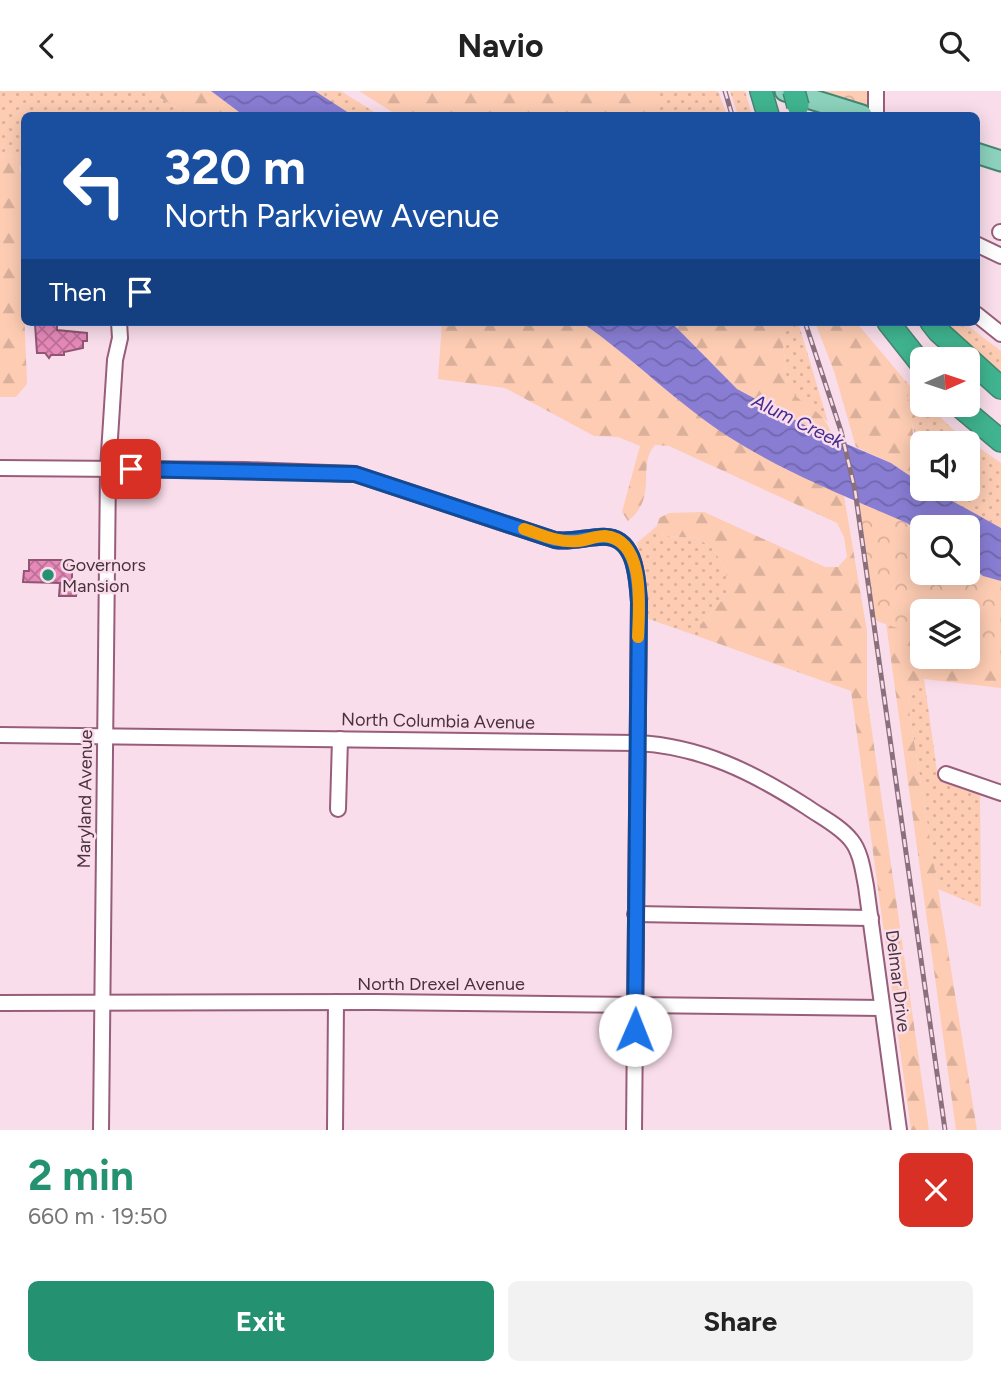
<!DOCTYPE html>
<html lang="en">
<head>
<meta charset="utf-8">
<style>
  :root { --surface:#fff; --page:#f2f2f2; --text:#222; --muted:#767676; --accent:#249171 }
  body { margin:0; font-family:Figtree,sans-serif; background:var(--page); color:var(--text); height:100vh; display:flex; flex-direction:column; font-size:26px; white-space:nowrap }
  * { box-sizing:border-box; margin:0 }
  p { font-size:23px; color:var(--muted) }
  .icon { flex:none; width:38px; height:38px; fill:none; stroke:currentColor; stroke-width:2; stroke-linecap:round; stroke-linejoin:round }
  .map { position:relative; height:1039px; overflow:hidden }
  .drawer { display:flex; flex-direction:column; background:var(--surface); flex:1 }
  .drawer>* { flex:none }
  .hud { position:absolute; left:21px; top:21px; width:959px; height:214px; border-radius:10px; box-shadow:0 4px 18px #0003; background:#1a4fa0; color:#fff; overflow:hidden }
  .needle { width:46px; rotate:87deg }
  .fabs { position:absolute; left:910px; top:256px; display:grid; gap:14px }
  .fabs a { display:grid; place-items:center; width:70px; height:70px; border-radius:10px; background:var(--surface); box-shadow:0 4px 18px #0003; font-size:35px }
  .pin { position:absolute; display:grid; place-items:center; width:60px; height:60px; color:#fff; margin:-30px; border-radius:14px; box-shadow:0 4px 10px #0006 }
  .me { position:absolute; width:77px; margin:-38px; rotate:1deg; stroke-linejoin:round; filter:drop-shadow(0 0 5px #0008) }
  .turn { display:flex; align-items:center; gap:24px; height:147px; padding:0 28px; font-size:32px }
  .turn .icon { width:91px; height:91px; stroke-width:2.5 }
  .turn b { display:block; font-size:49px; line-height:60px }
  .then { display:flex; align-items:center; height:66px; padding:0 28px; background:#0003; gap:14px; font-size:26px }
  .round { display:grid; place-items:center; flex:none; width:74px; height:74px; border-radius:10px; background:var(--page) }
  .headline { display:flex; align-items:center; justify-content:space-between; height:119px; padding:0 28px }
  h1 { font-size:42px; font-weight:700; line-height:52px; color:var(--accent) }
  .action { display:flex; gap:14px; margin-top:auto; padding:14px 28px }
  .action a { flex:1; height:80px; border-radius:10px; background:var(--accent); color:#fff; font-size:28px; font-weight:700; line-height:80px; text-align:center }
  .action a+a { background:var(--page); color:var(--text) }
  header { display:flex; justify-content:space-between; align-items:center; height:91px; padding:0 28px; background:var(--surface); font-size:32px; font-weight:700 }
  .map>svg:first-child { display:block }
</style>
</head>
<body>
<header><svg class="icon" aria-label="back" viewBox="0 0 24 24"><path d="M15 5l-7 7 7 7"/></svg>Navio<svg class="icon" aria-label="search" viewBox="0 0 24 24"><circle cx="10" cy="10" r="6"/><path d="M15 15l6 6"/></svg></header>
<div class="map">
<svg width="1001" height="1039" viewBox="0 0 1001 1039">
  <defs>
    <pattern id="grass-dots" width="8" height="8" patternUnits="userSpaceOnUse" patternTransform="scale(1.75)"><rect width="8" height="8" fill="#fdccb3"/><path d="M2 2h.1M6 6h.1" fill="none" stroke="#dab09b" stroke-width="1.8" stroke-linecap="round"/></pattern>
    <pattern id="forest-firs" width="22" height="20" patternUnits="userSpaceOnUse" patternTransform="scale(1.75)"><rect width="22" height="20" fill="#fdccb3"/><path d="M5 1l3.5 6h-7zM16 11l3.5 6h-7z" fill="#dab09b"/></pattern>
    <pattern id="park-crowns" width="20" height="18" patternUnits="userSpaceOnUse" patternTransform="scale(1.75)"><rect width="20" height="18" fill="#fdccb3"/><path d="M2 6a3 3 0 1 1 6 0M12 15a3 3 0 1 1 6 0" fill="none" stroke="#dab09b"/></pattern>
    <pattern id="water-waves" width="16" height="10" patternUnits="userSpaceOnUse" patternTransform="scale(1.75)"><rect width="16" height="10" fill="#887dd3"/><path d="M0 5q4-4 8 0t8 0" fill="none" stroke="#7167ad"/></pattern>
    <pattern id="building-cross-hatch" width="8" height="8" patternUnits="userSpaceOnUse" patternTransform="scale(1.75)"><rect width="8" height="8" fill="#e689b9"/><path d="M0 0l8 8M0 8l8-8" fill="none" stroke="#bc7098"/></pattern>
  </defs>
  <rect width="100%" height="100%" fill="#f9ddea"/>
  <g fill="url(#grass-dots)">
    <polygon points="0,0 149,0 188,24 24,24 24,116 21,78 15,65 5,63 0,66"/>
    <polygon points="315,0 341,0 379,24 352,24"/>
    <polygon points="659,0 718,0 727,24 649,24 653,20"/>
    <polygon points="730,0 745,0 752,24 738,24"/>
    <polygon points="781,231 798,231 828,331 791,302 787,293"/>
    <polygon points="940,231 963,231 1001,260 1001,283"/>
    <path d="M903 287 922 309V313H926L955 340 1001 372V437L949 410 957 403 955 397H968V352H922V361C910 338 909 312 903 287Z"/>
    <polygon points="657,435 665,445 696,447 712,456 726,479 726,505 700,534 700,546 646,527 646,492 637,452"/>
    <path d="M924 588 938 687 980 702 981 816 938 798 909 619C910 605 909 593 924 588Z"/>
  </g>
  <g fill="url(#forest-firs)" fill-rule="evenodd">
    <polygon points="149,0 211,0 243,24 188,24"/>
    <polygon points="359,0 659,0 659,3 653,20 649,24 397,24"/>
    <path d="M5 63 15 65C32 100 24 162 24 201 24 231 26 262 27 293L16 306H0V66Z"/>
    <path d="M442 231H581L605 247 672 304 729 346 844 405 867 540V606L929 1039H911L851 600 700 546V534L726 505V479L712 456 696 447 665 445 657 435 659 427 669 422 704 421 825 476H838L847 466 844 446 837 432 669 355 655 354C636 375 659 406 628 430L622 421 640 355 618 346 594 345 505 297 438 288Z"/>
    <path d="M671 231H781L787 293C798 316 825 316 832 345L814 339 737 298Z"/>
    <polygon points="815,231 856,231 903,287 910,315 913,343 922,361 922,393 891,372 856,356 834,280"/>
    <path d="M870 416 922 443V481H968V474L983 485 1001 490V597L924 588C909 593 910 605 909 619L977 1039H956ZM922 520H968V565H922Z"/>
  </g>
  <g fill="url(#park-crowns)">
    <polygon points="818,0 872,0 872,7 865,16"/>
    <polygon points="856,408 907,432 922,443 922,481 968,481 968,474 983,485 1001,490 1001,572 968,561 968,520 922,520 922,546 874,529"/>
  </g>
  <g fill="url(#water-waves)">
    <polygon points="211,0 315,0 352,24 243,24"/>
    <path d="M581 231H671L737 298 814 339 891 372 922 393V397C932 397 988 430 1001 437V490L983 485 968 474V436H922V443L907 432C847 406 784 381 729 346 676 312 632 266 581 231Z"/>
  </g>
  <g fill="url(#building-cross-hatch)" stroke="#905674" stroke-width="2">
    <polygon points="35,233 57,233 57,239 87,242 87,250 83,250 83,257 64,261 64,264 51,264 49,267 45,262 37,262"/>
    <polygon points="29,469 72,469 72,497 77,497 76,505 59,505 60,492 23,491 24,480 29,480"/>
  </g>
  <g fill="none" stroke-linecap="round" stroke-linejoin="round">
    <g stroke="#985d7b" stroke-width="18">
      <g id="minor">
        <polyline points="876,24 876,0"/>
        <polyline points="1000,141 1001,141"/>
        <polyline points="976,153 1001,165"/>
        <polyline points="976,223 1001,243"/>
        <path d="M0 377 245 379 355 383 555 449C571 451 583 447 599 446 636 442 637 486 639 511L634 1039"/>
        <path d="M0 644 637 652C701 655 754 682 807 716 821 726 840 735 851 749 861 761 863 780 866 795L899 1039"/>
        <polyline points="946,683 1001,702"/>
        <polyline points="338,718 340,648"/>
        <polyline points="635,823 871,827"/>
        <polyline points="0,912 375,911 882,917"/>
        <polyline points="101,1039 108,378 115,269 120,247 119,231"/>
        <polyline points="335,1039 336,911"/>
      </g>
    </g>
    <g stroke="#448673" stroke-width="23">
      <g id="major">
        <polyline points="785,0 862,24"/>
        <polyline points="976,62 1001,70"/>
      </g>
    </g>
    <g stroke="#448673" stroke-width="24">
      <g id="highway">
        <polyline points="761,0 768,24"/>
        <polyline points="888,231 922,274"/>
        <polyline points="931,231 938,240 1001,297"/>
        <polyline points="957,313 1001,350"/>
      </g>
    </g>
    <use href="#minor" stroke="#fff" stroke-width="14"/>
    <use href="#major" stroke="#8cd2bc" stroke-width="19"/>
    <use href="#highway" stroke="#40b48f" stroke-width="21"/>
    <g stroke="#8a6f7d" stroke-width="5">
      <g id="rail">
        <polyline points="725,0 732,24"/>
        <polyline points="805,231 841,340 855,399 945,1039"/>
      </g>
    </g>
    <use href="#rail" stroke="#f9ddea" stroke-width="2.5" stroke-dasharray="8" stroke-linecap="butt"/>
    <g stroke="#448673" stroke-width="24" stroke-linecap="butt">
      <polyline id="highway-bridge" points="794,0 798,15"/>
    </g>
    <use href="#highway-bridge" stroke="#40b48f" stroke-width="21"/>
  </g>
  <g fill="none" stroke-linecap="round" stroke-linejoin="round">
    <g stroke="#114b97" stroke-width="18">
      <path id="route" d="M131 378 355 383 555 449C571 451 583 447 599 446 636 442 637 486 639 511L635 939"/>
    </g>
    <use href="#route" stroke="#1a73e8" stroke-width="12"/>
    <path stroke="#f59e0b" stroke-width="12" d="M524 438C542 444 559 452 578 450 587 449 596 445 605 445 646 449 639 517 638 546"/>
  </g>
  <circle fill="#249171" stroke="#f9ddea" stroke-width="2.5" cx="48" cy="484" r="7"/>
  <g text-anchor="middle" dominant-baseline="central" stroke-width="5" stroke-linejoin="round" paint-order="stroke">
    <g font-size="18" fill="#4b303e" stroke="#f9ddea" text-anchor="start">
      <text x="62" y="474">Governors<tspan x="62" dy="21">Mansion</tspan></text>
    </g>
    <g font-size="18" fill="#4b303e" stroke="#f9ddea">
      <text transform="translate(438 630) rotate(1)">North Columbia Avenue</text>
      <text transform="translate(85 708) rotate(-89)">Maryland Avenue</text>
      <text transform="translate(898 890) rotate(83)">Delmar Drive</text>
      <text x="441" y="893">North Drexel Avenue</text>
    </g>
    <g font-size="19" font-style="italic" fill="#432a8f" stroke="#f9ddea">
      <text transform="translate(798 330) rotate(26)">Alum Creek</text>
    </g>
  </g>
</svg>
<div class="fabs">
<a><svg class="needle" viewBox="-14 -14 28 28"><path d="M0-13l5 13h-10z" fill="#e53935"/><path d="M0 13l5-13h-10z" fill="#767676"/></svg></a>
<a><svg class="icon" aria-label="sound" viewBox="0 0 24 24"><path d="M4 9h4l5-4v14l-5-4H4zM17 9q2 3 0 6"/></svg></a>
<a><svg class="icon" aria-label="search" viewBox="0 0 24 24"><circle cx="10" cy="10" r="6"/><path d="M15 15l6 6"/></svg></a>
<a><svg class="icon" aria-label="layers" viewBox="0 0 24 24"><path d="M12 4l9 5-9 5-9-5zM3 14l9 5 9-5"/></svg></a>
</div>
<div class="pin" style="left:131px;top:378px;background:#d93025"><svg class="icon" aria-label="arrive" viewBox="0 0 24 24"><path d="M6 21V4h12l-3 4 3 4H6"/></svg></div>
<svg class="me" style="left:635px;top:939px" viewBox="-20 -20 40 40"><circle r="19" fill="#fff"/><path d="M0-13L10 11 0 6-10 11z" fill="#1a73e8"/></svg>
<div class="hud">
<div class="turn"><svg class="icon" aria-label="left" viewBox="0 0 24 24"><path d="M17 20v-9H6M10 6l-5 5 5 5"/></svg><div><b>320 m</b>North Parkview Avenue</div></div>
<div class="then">Then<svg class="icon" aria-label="arrive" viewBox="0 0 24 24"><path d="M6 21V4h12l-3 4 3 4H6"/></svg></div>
</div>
</div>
<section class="drawer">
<div class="headline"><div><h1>2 min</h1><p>660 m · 19:50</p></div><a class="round" style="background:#d93025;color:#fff"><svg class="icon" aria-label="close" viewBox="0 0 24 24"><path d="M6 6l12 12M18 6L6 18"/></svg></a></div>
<div class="action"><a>Exit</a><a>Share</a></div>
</section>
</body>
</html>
